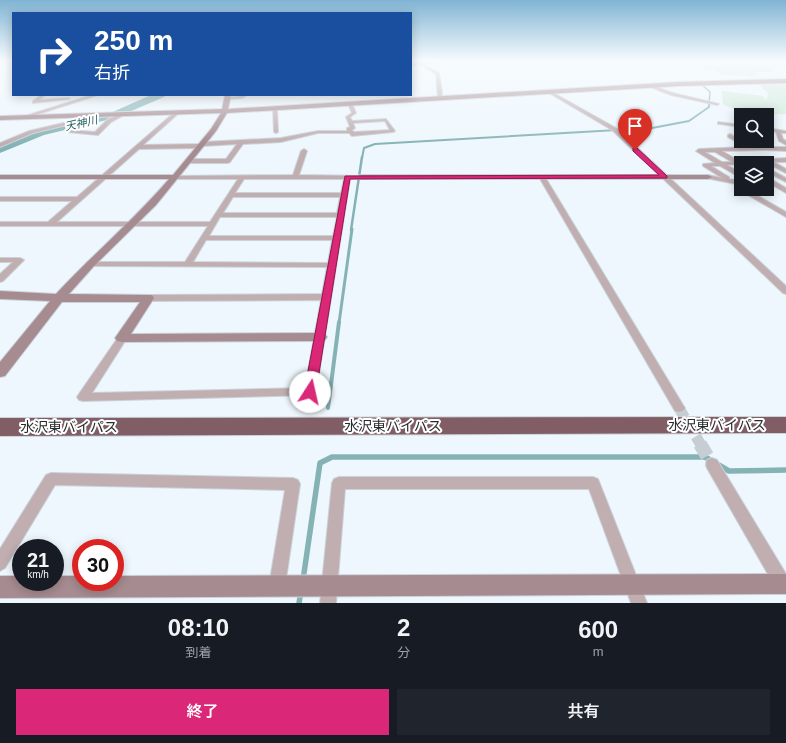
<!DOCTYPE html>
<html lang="ja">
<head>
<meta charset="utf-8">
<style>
  :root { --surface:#171b24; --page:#20242c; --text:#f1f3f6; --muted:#9ea1a6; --accent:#db2777 }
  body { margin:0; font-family:Arial,"Noto Sans JP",sans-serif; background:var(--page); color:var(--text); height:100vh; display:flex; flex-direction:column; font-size:15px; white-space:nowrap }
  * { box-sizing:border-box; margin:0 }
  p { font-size:13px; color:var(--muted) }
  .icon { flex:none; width:22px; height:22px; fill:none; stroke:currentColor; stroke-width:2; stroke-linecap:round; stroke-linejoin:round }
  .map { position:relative; height:603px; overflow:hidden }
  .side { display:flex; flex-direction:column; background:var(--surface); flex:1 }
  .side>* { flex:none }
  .top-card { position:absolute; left:12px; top:12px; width:400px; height:84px; border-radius:0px; box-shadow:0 2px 10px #0003; background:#1a4fa0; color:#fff; overflow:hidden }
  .tools { position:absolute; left:734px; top:108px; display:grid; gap:8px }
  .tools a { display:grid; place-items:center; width:40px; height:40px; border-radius:0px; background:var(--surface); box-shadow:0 2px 10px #0003; font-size:20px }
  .speed { position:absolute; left:12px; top:539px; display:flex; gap:8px; font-size:20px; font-weight:700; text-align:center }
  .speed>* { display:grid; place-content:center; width:52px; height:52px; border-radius:50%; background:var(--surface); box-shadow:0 2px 10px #0003; line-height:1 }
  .speed small { font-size:10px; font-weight:400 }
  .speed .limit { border:6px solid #d22; background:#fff; color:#111 }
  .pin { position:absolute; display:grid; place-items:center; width:34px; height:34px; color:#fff; margin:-41px -17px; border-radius:50% 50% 50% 0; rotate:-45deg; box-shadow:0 0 4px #0007 }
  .pin .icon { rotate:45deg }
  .me { position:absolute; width:44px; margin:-22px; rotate:10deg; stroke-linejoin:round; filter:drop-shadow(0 0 3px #0008) }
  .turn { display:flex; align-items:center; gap:14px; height:84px; padding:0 16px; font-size:18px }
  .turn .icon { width:52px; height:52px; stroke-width:2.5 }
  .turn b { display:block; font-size:28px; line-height:34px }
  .eta { display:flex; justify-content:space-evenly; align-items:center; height:68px; text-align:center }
  .eta b { font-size:24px; font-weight:600; line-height:28px }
  .button { display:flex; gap:8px; margin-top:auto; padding:8px 16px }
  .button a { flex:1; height:46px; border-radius:0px; background:var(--accent); color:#fff; font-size:16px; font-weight:600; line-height:46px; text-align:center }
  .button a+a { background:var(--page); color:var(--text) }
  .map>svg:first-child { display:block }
</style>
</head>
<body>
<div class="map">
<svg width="786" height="603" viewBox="0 0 786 603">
  <rect width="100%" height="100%" fill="#eef7fd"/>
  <g fill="#d0eada">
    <polygon points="714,62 766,66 775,72 756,72 756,76 722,75 716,70 698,67"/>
    <polygon points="786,84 786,114 753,115 723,105 722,91 763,96 766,101 768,93 759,85"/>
  </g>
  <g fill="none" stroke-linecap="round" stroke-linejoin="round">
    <g stroke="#85b3b5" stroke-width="1.5">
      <polyline points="0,63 7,61"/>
      <polyline points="701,84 710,92 709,104"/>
    </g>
    <polyline stroke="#85b3b5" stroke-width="2" points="362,158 364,148 375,144 652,128 689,121 709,107 709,103"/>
    <polyline stroke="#85b3b5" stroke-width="2.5" points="351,230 362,157"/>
    <polyline stroke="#85b3b5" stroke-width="3" points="339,323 352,229"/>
    <polyline stroke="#85b3b5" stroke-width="4" points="328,408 339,322"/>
    <g stroke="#85b3b5" stroke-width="5.5">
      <polyline points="717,464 729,471 786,470"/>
      <polyline points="303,580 320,463 332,457 705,457 712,461"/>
      <polyline points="299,603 301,592"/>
    </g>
    <g fill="#85b3b5" fill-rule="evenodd">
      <polygon points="443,61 439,63 411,66 411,62"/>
      <polygon points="151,95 166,95 164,97 115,118 44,135 0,153 0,144 36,130 108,114"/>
    </g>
    <polyline stroke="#c6ced3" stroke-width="11" stroke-dasharray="11 5.5" stroke-linecap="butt" points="679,408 701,445"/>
    <polyline stroke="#c6ced3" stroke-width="14" stroke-dasharray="14 7" stroke-linecap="butt" points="700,444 712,464"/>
    <g stroke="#cad2d8" stroke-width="2">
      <g id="street">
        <polygon points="413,61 417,61 439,73 442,93 441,100 438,99 436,74"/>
        <polygon points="651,85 673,93 719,104 717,105 671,95 650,87"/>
        <polygon points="550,91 616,128 786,286 786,294 783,293 612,130 549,93"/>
        <polygon points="41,95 45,95 39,100 68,98 70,99 33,103 33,101"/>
        <polygon points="92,95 98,95 26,118 22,117"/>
        <polygon points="247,95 243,98 228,99 226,98"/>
        <path d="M350 103 352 104 356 113 350 117 352 121 386 119 395 131 393 132 352 136 349 133H318L281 142 243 144 230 162 228 163H188L185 161 188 159H226L237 144 203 146 201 148 139 149 57 222H210L238 179H175L172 177 173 176 293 175 301 151 304 149 307 151 299 175 364 176V178L350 179 316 392 314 395 83 401 79 400 77 397 79 394 119 336H125L127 338 92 393 305 388 321 300 148 301 144 298 148 295 322 294 327 267 90 266 86 264 87 262H185L208 226H0V222H48L72 201H0V197H77L176 111 180 112 143 145 201 144 203 142 281 138 318 131H347V128L350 127 346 117 352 113 348 104ZM385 121 390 130 354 132 352 130 355 128 353 123ZM244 179H344L341 193H235ZM233 197H340L337 213H223ZM220 217H337L333 236H209ZM206 240H332L328 263 193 262Z"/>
        <polygon points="275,107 277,108 278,132 276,133 274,132 273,108"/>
        <polygon points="122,113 126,114 111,122 98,135 67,132 65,131 67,130 95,132 107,120"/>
        <polygon points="102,114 104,116 33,133 0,147 0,143 29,131"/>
        <polygon points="718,122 741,125 741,127 720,124 718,124"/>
        <polygon points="767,128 786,131 786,133 781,133 783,139 786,141 786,145 779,141 776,132 767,130"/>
        <path d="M730 134 755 147H786V151L767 150 722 151 739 161 786 158V162H774L786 169V173L767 163H741V164L727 165 741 173V178L720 166H711L729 177V179L741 181V185L706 178V176L708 175 722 178 703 166V164L715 163 696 151 699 149 747 147 728 137V135ZM705 152H715L732 162H722Z"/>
        <polygon points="767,168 786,178 786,182 767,172"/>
        <polygon points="540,176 545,177 683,405 685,408 683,411 679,412 675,411 539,177"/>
        <polygon points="767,177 786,188 786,193 767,182"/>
        <polygon points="741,187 741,189 746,189 786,212 786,217 739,190 739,188"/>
        <polygon points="0,258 20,258 24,260 3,281 0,282 0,274 13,262 0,262"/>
        <polygon points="712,458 717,460 786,574 786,591 783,592 777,590 707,468 706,464 707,460"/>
        <polygon points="51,473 293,478 298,480 300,484 285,586 283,592 277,594 271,592 269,586 285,490 55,485 5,568 0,571 0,549 46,475"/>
        <polygon points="339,477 593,477 598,479 647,603 631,603 589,489 345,489 336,603 320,603 332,483 334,479"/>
      </g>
    </g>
    <g stroke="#cad2d8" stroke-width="2">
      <g id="secondary">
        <path d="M786 79V83L678 86 227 113 216 131 156 205 94 266 69 294 152 295 154 298 131 334 320 333 325 334 327 337 325 340 320 341 122 342 117 341 115 338 140 302H62L5 376 0 377V362L50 301 0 299V291L56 294C92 255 134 220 169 179H0V175H173L211 129 221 113 0 120V116L222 109 225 95H231L228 109 678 82Z"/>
        <polygon points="359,175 708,175 712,177 708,179 359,179"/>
        <polygon points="786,574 786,594 0,598 0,576 21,576 21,582 55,582 55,576 81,576 81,582 115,582 115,576"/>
      </g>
    </g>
    <g stroke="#cad2d8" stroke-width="2">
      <polygon id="highway" points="786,417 786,433 0,436 0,418"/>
    </g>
    <use href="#street" fill="#c0aeb1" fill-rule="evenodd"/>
    <use href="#secondary" fill="#a68b90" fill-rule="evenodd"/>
    <use href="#highway" fill="#815d65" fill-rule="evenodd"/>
  </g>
  <linearGradient id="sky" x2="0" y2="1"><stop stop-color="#80b4d4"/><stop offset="0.42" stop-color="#f7fbfe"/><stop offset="1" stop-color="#f7fbfe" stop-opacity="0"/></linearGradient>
  <rect width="786" height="145" fill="url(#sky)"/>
  <polygon fill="#db2777" stroke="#8e194d" points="633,148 637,148 667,176 667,178 350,179 316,392 314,395 310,396 306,395 304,392 345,176 659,175 633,151"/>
  <g text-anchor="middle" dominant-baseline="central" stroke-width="4" stroke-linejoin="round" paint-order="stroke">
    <g font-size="11" font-style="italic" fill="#1f5e61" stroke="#fff">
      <text transform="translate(81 123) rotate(-13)">天神川</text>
    </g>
    <g font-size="14" fill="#282b2d" stroke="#fff">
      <text x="717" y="425">水沢東バイパス</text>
      <text x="393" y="426">水沢東バイパス</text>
      <text x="69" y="427">水沢東バイパス</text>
    </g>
  </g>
</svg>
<div class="tools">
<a><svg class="icon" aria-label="search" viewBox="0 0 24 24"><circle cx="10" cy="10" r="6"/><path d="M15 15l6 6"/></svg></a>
<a><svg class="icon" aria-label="layers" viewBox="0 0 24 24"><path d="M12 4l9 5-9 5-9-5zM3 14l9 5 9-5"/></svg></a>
</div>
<div class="speed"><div>21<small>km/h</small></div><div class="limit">30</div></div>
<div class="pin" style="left:635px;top:150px;background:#d93025"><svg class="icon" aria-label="arrive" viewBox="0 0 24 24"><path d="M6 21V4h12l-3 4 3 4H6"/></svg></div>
<svg class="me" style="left:310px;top:392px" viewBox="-20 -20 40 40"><circle r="19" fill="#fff"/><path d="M0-13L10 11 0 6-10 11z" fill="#db2777"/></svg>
<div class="top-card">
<div class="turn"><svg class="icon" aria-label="right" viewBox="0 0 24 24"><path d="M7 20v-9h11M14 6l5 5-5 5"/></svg><div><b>250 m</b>右折</div></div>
</div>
</div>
<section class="side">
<div class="eta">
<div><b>08:10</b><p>到着</p></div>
<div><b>2</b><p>分</p></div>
<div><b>600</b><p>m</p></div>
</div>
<div class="button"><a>終了</a><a>共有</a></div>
</section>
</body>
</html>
